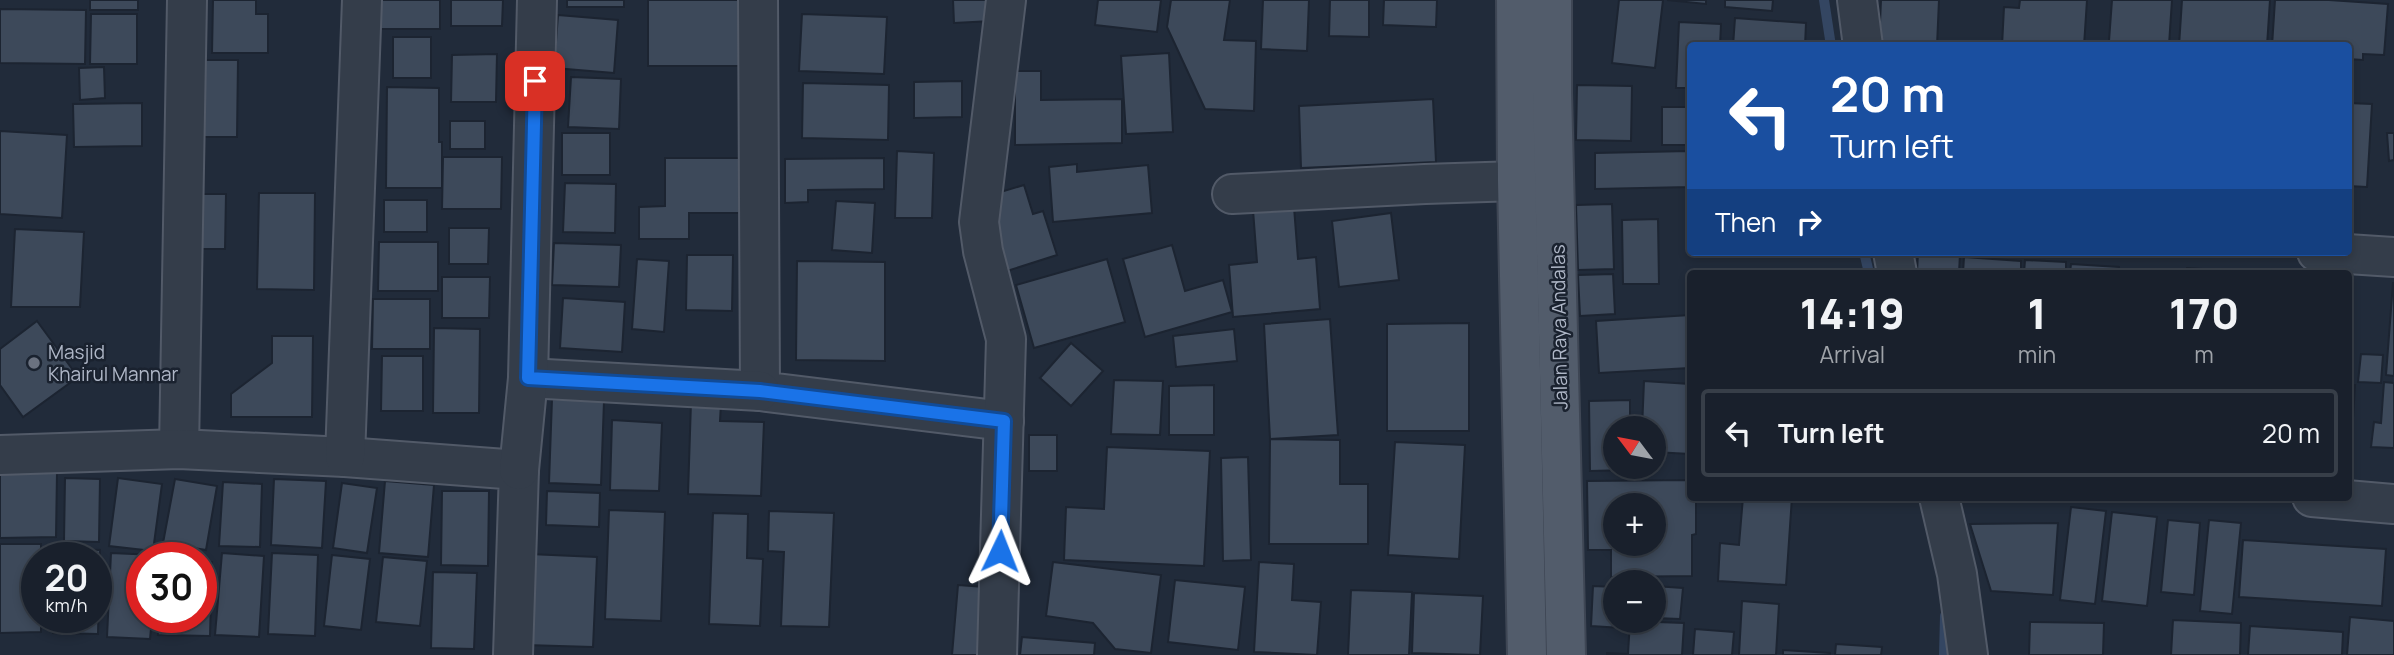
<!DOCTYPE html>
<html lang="en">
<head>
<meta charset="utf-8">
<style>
  :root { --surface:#19202c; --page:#262d38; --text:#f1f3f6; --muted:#9fa3a9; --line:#373e48 }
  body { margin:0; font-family:Manrope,sans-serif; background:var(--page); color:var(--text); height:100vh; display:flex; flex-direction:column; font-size:26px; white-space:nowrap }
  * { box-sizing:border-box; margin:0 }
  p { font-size:23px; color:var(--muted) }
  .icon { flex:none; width:38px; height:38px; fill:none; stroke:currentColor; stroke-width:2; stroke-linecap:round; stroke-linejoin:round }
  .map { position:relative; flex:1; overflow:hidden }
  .sheet { position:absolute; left:1687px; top:270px; width:665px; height:231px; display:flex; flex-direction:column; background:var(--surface); border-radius:7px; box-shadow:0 4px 10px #0003,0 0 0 2px var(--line) }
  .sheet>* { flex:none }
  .guide { position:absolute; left:1687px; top:42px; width:665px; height:214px; border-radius:7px; box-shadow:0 4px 10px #0003,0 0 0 2px var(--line); background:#1a4fa0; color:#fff; overflow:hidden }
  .needle { width:46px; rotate:302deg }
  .tools { position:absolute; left:1603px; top:416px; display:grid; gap:14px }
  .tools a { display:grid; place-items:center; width:63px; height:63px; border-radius:50%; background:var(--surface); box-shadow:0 4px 10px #0003,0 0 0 2px var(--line); font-size:35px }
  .speed { position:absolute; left:21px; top:542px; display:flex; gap:14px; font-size:35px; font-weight:700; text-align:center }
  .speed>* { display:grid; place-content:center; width:91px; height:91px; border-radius:50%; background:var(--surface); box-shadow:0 4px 10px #0003,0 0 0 2px var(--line); line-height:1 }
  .speed small { font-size:18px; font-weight:400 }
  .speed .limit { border:10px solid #d22; background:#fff; color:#111 }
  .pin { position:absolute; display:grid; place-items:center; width:60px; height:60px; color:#fff; margin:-30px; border-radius:14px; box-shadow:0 4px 10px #0006 }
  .me { position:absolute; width:77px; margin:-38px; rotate:2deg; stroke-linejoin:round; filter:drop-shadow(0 0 5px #0008) }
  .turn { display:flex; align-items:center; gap:24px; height:147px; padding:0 28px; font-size:32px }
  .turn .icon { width:91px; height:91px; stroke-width:2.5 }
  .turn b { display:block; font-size:49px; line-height:60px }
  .then { display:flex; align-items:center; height:66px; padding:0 28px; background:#0003; gap:14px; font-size:26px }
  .eta { display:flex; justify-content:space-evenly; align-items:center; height:119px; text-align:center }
  .eta b { font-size:42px; font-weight:800; line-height:49px }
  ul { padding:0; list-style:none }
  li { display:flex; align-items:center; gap:21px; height:88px; margin:0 14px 10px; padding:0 14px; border:4px solid var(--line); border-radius:7px }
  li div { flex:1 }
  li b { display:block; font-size:26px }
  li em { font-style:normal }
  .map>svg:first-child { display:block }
</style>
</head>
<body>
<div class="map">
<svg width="2394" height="655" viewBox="0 0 2394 655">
  <rect width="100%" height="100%" fill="#212b3a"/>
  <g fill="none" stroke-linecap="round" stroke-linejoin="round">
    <g stroke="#344662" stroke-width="10">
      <polyline points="1824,0 1831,46"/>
      <polyline points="1864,252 1869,273"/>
      <polyline points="1944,655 1945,616"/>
    </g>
  </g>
  <g fill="#3d495a" stroke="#1c2431" stroke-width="2" fill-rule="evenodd">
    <rect x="90" y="0" width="48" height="10"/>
    <polygon points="213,0 256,0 256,14 268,14 268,53 212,53"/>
    <rect x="381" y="0" width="59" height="29"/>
    <polygon points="451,0 503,0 502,26 451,26"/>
    <rect x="567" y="0" width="57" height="7"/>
    <polygon points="648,0 743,0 744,66 648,66"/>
    <polygon points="953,0 992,0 992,21 954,23"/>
    <polygon points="1098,0 1161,0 1157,32 1095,25"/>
    <polygon points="1171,0 1230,0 1224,40 1256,41 1254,111 1205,109 1167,27"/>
    <polygon points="1263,0 1309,0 1307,51 1261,49"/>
    <polygon points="1330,0 1369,0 1369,37 1329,36"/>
    <polygon points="1384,0 1437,0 1436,27 1383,25"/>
    <polygon points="1619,0 1663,0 1655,68 1612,63"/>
    <polygon points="1667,0 1706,0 1706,4"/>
    <polygon points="1725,0 1773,0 1772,11 1725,7"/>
    <polygon points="1881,0 1939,0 1937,46 1879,46"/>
    <polygon points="2020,0 2087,0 2084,46 2002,46 2004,7 2019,8"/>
    <polygon points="2112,0 2172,0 2169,45 2109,41"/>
    <polygon points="2182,0 2270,0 2267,46 2179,46"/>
    <polygon points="2275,0 2329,0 2388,4 2384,55 2363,54 2363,60 2348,59 2348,46 2272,46"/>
    <polygon points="0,9 86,10 85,64 0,63"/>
    <polygon points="91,14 137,14 137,64 90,64"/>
    <polygon points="802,14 887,17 884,74 799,71"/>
    <polygon points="558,15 618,20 614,73 554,68"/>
    <polygon points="1735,18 1806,23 1805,46 1733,46"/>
    <polygon points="1679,22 1721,24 1720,46 1690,46 1690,88 1676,88"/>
    <rect x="393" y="37" width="38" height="41"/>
    <polygon points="1169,53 1173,132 1126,134 1121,56"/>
    <polygon points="497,54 496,102 451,102 452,55"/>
    <polygon points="193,60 238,60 237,137 192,137"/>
    <polygon points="104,67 105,98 80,100 79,68"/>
    <polygon points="1015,71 1041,71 1041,100 1122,99 1122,143 1015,145"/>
    <polygon points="571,77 621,79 619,129 568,127"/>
    <polygon points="962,81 962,117 914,118 914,82"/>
    <polygon points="803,83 889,85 888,140 802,138"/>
    <polygon points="1577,85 1632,86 1631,141 1576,140"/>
    <polygon points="387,87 439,88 439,142 442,142 442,188 386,188"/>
    <polygon points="1433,99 1436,162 1301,168 1299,106"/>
    <polygon points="142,103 142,146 74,147 73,104"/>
    <polygon points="2348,103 2372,104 2367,187 2348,186"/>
    <rect x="1662" y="107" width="28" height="38"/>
    <rect x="450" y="121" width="35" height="28"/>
    <polygon points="0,131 67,135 62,218 0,214"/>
    <rect x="562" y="133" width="48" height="42"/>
    <polygon points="2387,133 2394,133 2394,160 2389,161"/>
    <polygon points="897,151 934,153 932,218 895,218"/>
    <polygon points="1690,151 1690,187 1595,189 1595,153"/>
    <polygon points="443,157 502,157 501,209 442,209"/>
    <polygon points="665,158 742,158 741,213 689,213 689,239 639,239 639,207 665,206"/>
    <polygon points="884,158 884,189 808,190 808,202 785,203 785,159"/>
    <polygon points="1077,164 1077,172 1148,165 1152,213 1053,222 1049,167"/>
    <polygon points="565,183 616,184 615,233 563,232"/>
    <polygon points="1024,185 1033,214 1043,211 1057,255 1007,271 984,197"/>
    <polygon points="259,193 315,193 314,290 257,289"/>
    <polygon points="200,194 226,194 225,249 199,249"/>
    <polygon points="1293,194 1298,259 1316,257 1320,309 1233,317 1229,265 1257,262 1252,197"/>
    <rect x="384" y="200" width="43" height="32"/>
    <polygon points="836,201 875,203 872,253 832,250"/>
    <polygon points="1612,204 1614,269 1578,270 1576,205"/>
    <polygon points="1391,213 1399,280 1339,287 1332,221"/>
    <polygon points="1658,219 1659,284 1623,284 1622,220"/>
    <polygon points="449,228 489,228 488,264 449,264"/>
    <polygon points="15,229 84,232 80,307 11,307"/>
    <polygon points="379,242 438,242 438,291 378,291"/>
    <polygon points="554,243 621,245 619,287 552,285"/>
    <polygon points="1172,245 1185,291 1223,280 1232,312 1145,337 1123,259"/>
    <polygon points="1918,252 1960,254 1959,273 1917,273"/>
    <polygon points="687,255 733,255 732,311 686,310"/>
    <polygon points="1964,257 2021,261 2021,273 1963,273"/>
    <polygon points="637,259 669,261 664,332 632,329"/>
    <polygon points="1107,259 1125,322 1034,348 1016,285"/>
    <polygon points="2025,260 2066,262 2066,273 2024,273"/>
    <polygon points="797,261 885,262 885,361 796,360"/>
    <polygon points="2071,264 2119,267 2119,273 2070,273"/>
    <polygon points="2187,268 2230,271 2230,273 2186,273"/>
    <polygon points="2135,269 2183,272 2183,273 2135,273"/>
    <polygon points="1613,274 1615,314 1580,316 1578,275"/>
    <polygon points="442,277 490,277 489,318 442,318"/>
    <polygon points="2393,283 2394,283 2394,376 2386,375"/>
    <polygon points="563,298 625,302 622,352 560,348"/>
    <polygon points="373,299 430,299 430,349 372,349"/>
    <polygon points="1690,315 1690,368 1599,373 1596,321"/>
    <polygon points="1330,319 1338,435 1270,439 1264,324"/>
    <polygon points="37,321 78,377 23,417 0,385 0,349"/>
    <polygon points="1469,323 1469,431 1387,431 1387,324"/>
    <polygon points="434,328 480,329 479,413 433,413"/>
    <polygon points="1234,329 1237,361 1176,367 1173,336"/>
    <polygon points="272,336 313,336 312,417 231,417 231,394 272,363"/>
    <polygon points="1071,343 1103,371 1071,406 1040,378"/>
    <polygon points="2361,354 2383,355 2381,383 2358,382"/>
    <polygon points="382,356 423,356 423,411 381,411"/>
    <polygon points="1114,380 1163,381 1160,435 1111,434"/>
    <polygon points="1644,381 1690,384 1690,454 1654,452 1654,429 1642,429"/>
    <polygon points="2384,382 2394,383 2394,448 2371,447 2374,422 2381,423"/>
    <polygon points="1214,385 1214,435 1169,435 1169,386"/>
    <polygon points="2348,385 2355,385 2351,449 2348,449"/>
    <polygon points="552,399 604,401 601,485 549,483"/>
    <polygon points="1630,400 1630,429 1615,429 1615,467 1630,467 1630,470 1590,471 1589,401"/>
    <polygon points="691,402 721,403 720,421 764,422 761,496 688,494"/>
    <polygon points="612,420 662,423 659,491 610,490"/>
    <rect x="1029" y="435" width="28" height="36"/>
    <polygon points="1270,439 1340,440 1340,484 1368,484 1368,544 1269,544"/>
    <polygon points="1395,442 1465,445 1459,559 1388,555"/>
    <polygon points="1107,447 1210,451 1204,566 1064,560 1066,507 1104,509"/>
    <polygon points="1248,457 1251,560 1223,561 1221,458"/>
    <polygon points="0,473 57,473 56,537 0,538"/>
    <polygon points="65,478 100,479 99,542 64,541"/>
    <polygon points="118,478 162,484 153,551 109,546"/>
    <polygon points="175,479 217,486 206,550 163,543"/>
    <polygon points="274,479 326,481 322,548 271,545"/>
    <path d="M1690 480V497H1696V534L1692 535V576L1611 577V550H1588L1587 481ZM1615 506H1654V544H1615Z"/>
    <polygon points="385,481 434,485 428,557 379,553"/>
    <polygon points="223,482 262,484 260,547 219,546"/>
    <polygon points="342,483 377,488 367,553 333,548"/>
    <polygon points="442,491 489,491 488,566 441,565"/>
    <polygon points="547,491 600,493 599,527 546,525"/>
    <polygon points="1743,497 1792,497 1786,585 1718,581 1720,543 1739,545"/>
    <polygon points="2071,507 2106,511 2095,604 2060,600"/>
    <polygon points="609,510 665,512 661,621 605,619"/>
    <polygon points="769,511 834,513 829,627 781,626 784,552 768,551"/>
    <polygon points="2112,512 2157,517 2147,606 2102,601"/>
    <polygon points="713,513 748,514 747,558 763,559 760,626 709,624"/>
    <polygon points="2168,520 2200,523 2194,595 2161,592"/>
    <polygon points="2209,520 2241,523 2232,614 2200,611"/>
    <polygon points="2058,523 2053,595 1991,591 1970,524"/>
    <polygon points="2243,540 2386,549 2382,606 2239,597"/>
    <polygon points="0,544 41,544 41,558 37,558 37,618 41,618 41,632 0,633"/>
    <polygon points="55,549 100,550 98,634 53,633 53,618 96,618 96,558 54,558"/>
    <polygon points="111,553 155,555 155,558 142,558 142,618 152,618 150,639 107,637"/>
    <polygon points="222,553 264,556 259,637 215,635"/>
    <polygon points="272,553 318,555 315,636 268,634"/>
    <polygon points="529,554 597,557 593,647 525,645"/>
    <polygon points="332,555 370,559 361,630 324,626"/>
    <polygon points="383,557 427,561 420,626 376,622"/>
    <polygon points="201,562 212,562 210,636 158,635 159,618 201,618"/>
    <polygon points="1053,562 1161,575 1151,653 1115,649 1093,623 1046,616"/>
    <polygon points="1259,562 1294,564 1292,600 1321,602 1317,655 1254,652"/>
    <polygon points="433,572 477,573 474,649 431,648"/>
    <polygon points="1175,580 1245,587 1238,650 1168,642"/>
    <polygon points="958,585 985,587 979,655 952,655"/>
    <polygon points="1593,586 1615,587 1615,621 1622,621 1622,628 1591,626"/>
    <polygon points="1654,586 1683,588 1680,619 1654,618"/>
    <polygon points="1351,590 1412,592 1409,655 1348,655"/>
    <polygon points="1414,593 1483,596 1480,655 1412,653"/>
    <polygon points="1742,601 1779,604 1776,655 1739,655"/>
    <polygon points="2350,617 2394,621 2394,655 2347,655"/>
    <polygon points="2173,620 2241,623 2240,655 2171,655"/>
    <polygon points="1630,621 1684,623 1682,655 1607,655 1607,653 1628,654"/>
    <polygon points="2030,622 2104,623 2103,655 2029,655"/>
    <polygon points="2250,626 2343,632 2342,655 2248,655"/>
    <polygon points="1695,629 1734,632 1732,655 1693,655"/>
    <polygon points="1022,637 1095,643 1094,655 1020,655"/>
    <polygon points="1836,644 1882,647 1881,655 1835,655"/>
    <polygon points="1783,650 1830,653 1830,655 1783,655"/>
  </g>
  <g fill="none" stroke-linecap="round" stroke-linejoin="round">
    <g stroke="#525a68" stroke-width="42">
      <g id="minor">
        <polyline points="758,0 760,391 1004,421"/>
        <polyline points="1857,0 1863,46"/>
        <polyline points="1232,194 1425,184 1517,181"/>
        <polyline points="1893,252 1897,273"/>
        <polyline points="2317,252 2394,257"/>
        <polyline points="528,378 760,391"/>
        <polyline points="179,449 187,0"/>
        <polyline points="0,455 179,449 345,457 519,470 513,655"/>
        <polyline points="345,457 362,0"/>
        <polyline points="519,470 528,378 537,0"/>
        <polyline points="1939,497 1957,574 1968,655"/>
        <polyline points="2312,497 2394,504"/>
        <polyline points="997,655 1006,339 983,251 979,222 1006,0"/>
      </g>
    </g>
    <g stroke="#3e4654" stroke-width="42">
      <g id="primary">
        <polyline points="1516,0 1517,181 1527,655"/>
        <polyline points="1552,0 1552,92 1566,655"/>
      </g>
    </g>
    <use href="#minor" stroke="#343d4a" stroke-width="38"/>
    <use href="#primary" stroke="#525c6b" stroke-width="38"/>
  </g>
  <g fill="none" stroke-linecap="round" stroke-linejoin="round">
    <g stroke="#114b97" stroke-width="18">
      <polyline id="route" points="535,81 528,378 760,391 1004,421 1000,551"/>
    </g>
    <use href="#route" stroke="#1a73e8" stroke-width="12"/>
  </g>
  <circle fill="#6b7280" stroke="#1a222f" stroke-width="2.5" cx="34" cy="363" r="7"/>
  <g text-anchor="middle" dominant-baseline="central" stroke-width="5" stroke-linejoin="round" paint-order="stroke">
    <g font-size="19" fill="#afb7c7" stroke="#1a222f">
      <text transform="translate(1559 327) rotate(-91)">Jalan Raya Andalas</text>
    </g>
    <g font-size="19" fill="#afb7c7" stroke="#1a222f" text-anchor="start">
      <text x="48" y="352">Masjid<tspan x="48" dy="22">Khairul Mannar</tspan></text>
    </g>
  </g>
</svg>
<div class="tools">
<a><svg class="needle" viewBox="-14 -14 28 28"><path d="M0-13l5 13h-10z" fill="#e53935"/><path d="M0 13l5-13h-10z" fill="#9fa3a9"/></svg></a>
<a>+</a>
<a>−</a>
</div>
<div class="speed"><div>20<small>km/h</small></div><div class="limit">30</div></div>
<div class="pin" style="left:535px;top:81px;background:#d93025"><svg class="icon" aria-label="arrive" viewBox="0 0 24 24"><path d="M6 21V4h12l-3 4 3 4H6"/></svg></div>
<svg class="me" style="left:1000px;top:551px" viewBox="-20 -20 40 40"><path d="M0-17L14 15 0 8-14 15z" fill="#1a73e8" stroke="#fff" stroke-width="4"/></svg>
<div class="guide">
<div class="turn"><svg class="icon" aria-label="left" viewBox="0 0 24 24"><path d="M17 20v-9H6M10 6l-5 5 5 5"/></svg><div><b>20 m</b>Turn left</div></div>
<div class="then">Then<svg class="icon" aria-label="right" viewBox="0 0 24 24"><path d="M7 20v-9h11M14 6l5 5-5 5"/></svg></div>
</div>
<section class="sheet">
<div class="eta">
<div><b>14:19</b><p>Arrival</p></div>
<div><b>1</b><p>min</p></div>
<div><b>170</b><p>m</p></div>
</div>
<ul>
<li><svg class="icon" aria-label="left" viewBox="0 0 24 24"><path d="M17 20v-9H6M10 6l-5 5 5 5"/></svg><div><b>Turn left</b></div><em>20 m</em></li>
</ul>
</section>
</div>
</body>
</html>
